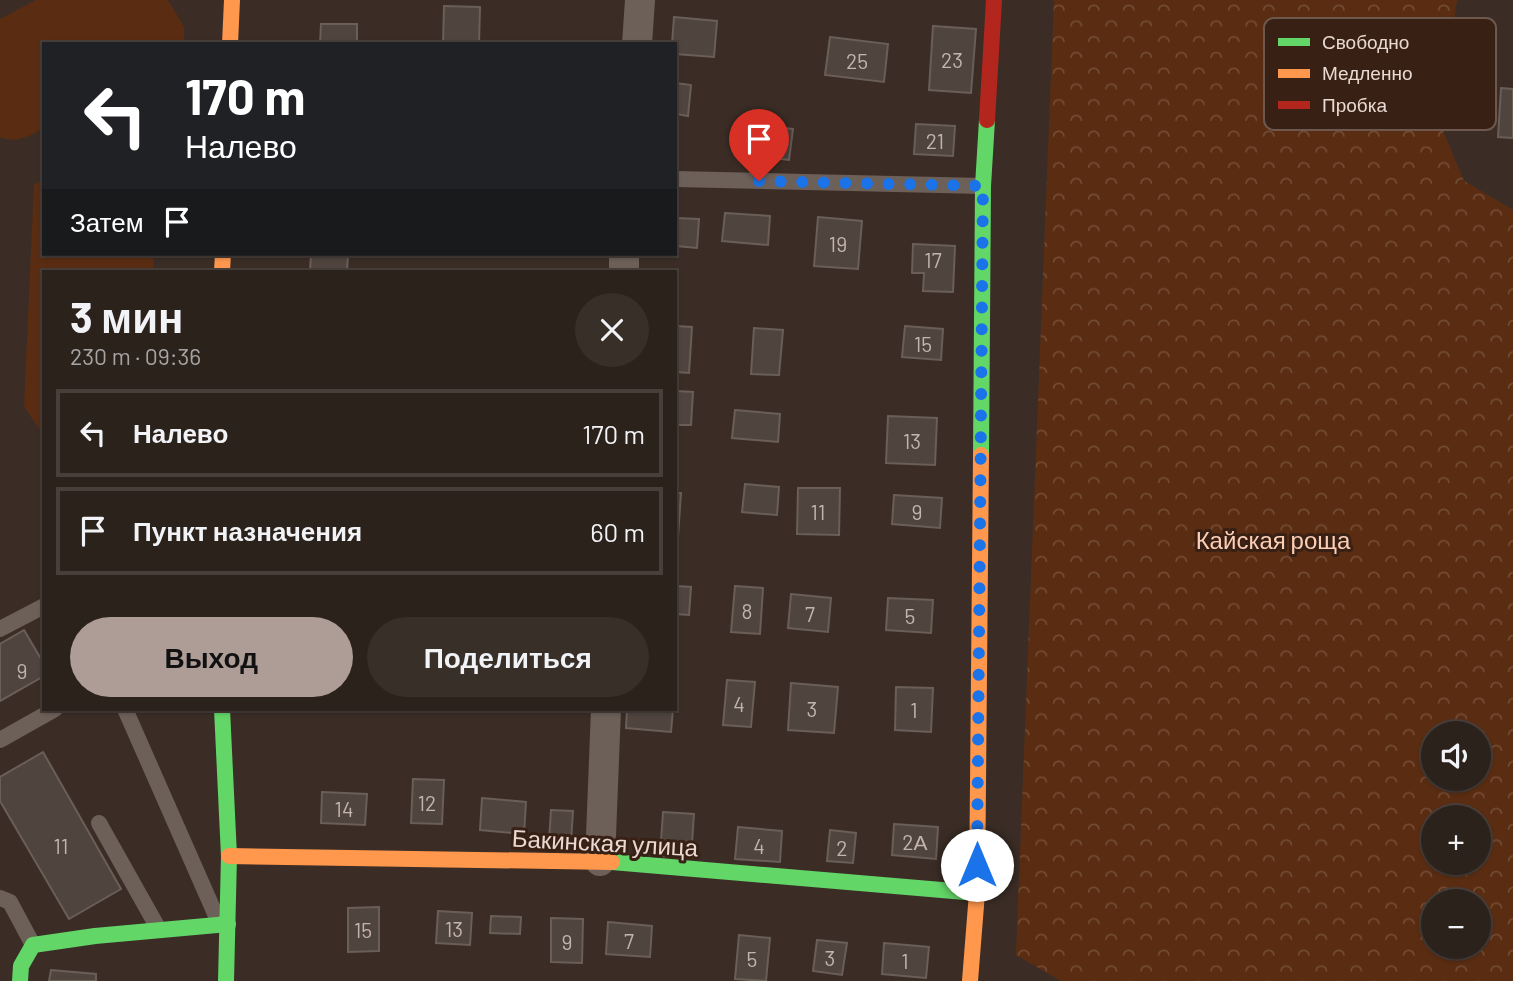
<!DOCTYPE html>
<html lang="ru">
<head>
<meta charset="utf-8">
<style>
  :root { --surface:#2c221c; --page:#382f29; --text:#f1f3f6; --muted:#a6a4a3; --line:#483f3b; --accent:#ad9d96 }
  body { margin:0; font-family:Barlow,sans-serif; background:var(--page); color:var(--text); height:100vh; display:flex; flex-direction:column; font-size:26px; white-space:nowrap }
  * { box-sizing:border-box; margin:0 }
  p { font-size:23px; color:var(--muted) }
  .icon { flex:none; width:38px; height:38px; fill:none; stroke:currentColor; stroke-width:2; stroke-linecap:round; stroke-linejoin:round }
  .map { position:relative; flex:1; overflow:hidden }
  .panel { position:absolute; left:42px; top:270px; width:635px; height:441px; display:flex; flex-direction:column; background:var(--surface); border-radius:0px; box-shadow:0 2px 5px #0004,0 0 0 2px var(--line) }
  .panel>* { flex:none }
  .guide { position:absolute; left:42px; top:42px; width:635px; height:214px; border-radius:0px; box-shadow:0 2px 5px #0004,0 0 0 2px var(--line); background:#202124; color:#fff; overflow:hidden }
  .controls { position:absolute; left:1421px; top:721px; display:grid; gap:14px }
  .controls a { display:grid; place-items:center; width:70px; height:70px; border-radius:50%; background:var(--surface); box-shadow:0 2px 5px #0004,0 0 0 2px var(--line); font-size:35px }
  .pin { position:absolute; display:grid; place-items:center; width:60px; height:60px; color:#fff; margin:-72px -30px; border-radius:50% 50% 50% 0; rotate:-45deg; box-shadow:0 0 7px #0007 }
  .pin .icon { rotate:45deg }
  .me { position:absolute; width:77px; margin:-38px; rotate:0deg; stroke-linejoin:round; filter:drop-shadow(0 0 5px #0008) }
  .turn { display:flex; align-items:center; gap:24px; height:147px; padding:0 28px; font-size:32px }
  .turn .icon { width:91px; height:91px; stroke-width:2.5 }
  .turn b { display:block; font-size:49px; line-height:60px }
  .then { display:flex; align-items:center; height:66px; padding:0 28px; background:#0003; gap:14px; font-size:26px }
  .round { display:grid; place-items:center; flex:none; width:74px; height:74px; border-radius:37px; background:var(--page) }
  .head { display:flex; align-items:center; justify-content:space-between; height:119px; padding:0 28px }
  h1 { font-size:42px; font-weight:700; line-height:52px }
  .button { display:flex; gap:14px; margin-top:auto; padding:14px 28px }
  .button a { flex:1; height:80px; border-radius:42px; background:var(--accent); color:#111; font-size:28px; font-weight:700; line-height:80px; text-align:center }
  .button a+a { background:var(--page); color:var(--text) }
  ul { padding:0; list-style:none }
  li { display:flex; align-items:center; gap:21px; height:88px; margin:0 14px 10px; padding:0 14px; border:4px solid var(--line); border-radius:0px }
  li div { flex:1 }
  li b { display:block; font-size:26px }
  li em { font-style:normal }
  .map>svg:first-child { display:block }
</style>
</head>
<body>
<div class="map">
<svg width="1513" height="981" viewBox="0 0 1513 981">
  <defs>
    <pattern id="forest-crowns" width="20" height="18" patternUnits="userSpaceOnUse" patternTransform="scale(1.75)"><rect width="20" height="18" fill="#5a2d12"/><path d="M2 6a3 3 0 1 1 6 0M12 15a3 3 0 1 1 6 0" fill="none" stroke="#724b34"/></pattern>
  </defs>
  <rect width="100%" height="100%" fill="#3b2d26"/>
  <g fill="#5a2d12">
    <path d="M36 0H168L184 27V42L44 44V128C30 136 16 144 0 137V19Z"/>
    <polygon points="44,178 44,254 154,254 153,271 44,271 44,436 24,406 34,185"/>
  </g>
  <path fill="url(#forest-crowns)" fill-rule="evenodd" d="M1054 0H1457L1438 119 1464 181 1513 210V981H1061L1016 955ZM1433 733H1479V779H1433ZM1433 817H1479V863H1433ZM1433 901H1479V947H1433Z"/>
  <g fill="#4f443e" stroke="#6a5e59" stroke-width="2">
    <polygon points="444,6 480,7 479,44 443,44"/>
    <polygon points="674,17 717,21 714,57 676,54 676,44 672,44"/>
    <polygon points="321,24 357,24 357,44 320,44"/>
    <polygon points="933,26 976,29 971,93 929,90"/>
    <polygon points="830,37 888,44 884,82 825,75"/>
    <polygon points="676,83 691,85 688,116 676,114"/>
    <polygon points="1501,88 1513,89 1513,138 1498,137"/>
    <polygon points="916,124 955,126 953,156 914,154"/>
    <polygon points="764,126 793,129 789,160 761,157"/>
    <polygon points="725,213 770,216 768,245 722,241"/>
    <polygon points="818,217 862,221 858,269 814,266"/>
    <polygon points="676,218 699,219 697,248 676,246"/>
    <polygon points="913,244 955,246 953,292 923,291 924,273 912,273"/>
    <polygon points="311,254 348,254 347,271 310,271"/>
    <polygon points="676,326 692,327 689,373 676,372"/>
    <polygon points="905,326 943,329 941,360 902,357"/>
    <polygon points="754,328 783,330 779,375 751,374"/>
    <polygon points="676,391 693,392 691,425 676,425"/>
    <polygon points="735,410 780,414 778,442 732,438"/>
    <polygon points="888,416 937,418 935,465 886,463"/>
    <polygon points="745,484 779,487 777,515 742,512"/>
    <polygon points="798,488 840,488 839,535 797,534"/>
    <polygon points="676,493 681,493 678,537 676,537"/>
    <polygon points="894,495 942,498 940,528 892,524"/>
    <polygon points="676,586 691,587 689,615 676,614"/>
    <polygon points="735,586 763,588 760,634 731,632"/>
    <polygon points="791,594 831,598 828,632 788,628"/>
    <polygon points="888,598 933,600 931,633 886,630"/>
    <polygon points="24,630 44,664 44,676 0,701 0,644"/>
    <polygon points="727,680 755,682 751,727 723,725"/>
    <polygon points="791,683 838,687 834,733 788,730"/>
    <polygon points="896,687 933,688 931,732 895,730"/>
    <polygon points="627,709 673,709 671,732 626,728"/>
    <polygon points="43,752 121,889 69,919 0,801 0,777"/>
    <polygon points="413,779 444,780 442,824 411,823"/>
    <polygon points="322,792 367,794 365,825 321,823"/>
    <polygon points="482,798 526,802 524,834 480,830"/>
    <polygon points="551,810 573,811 571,842 549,841"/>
    <polygon points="663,812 694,814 691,858 660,856"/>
    <polygon points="894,824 938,827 936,859 892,855"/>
    <polygon points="738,827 782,831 780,862 735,859"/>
    <polygon points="830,830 856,833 853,863 827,861"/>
    <polygon points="379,907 379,951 348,952 348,908"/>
    <polygon points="438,911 472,913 470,945 436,943"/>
    <polygon points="491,916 521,917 520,934 490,933"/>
    <polygon points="551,918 583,919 582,963 551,962"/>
    <polygon points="608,922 652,926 650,957 606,954"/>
    <polygon points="739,935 770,938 766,981 735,979"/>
    <polygon points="817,940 847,943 842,975 813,971"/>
    <polygon points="884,943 929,947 926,978 882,974"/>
    <polygon points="51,970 96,974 96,981 49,981"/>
  </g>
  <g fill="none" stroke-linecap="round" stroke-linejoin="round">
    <g stroke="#6d6059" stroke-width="16">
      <polyline points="676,179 983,186"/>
      <polyline points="0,629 44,606"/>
      <polyline points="125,709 217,918"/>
      <polyline points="0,740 55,709"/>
      <polyline points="99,823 158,928"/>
      <polyline points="0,898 10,902 33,945"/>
    </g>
    <g stroke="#6d6059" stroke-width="30">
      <polyline points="637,44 640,0"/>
      <polyline points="624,271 624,254"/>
      <polyline points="600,861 606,709"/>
    </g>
    <g stroke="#63d668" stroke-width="16">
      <polyline points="981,455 983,186 987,120"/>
      <polyline points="222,709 229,856 226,981"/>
      <polyline points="612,862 977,893"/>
      <polyline points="20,981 21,966 33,945 95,936 228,924"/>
    </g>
    <g stroke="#ff974d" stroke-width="16">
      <polyline points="230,44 232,0"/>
      <polyline points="222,271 223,254"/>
      <polyline points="229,856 612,862"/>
      <polyline points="970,981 977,893 981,455"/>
    </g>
    <polyline stroke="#b3261e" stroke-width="16" points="987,120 994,0"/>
  </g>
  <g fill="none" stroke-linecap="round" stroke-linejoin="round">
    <polyline stroke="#1a73e8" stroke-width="12" stroke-dasharray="0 21.6" points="759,181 983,186 977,865"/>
  </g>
  <g text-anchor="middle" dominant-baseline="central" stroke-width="6" stroke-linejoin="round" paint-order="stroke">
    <g font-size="21" fill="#c3b4ad">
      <text x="952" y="59">23</text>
      <text x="857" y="60">25</text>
      <text x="935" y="140">21</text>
      <text x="838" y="243">19</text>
      <text x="933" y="259">17</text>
      <text x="923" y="343">15</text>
      <text x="912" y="440">13</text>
      <text x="818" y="511">11</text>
      <text x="917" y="511">9</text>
      <text x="747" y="610">8</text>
      <text x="810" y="613">7</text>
      <text x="910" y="615">5</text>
      <text x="22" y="670">9</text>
      <text x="739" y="703">4</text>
      <text x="812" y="708">3</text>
      <text x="914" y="709">1</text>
      <text x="427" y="802">12</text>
      <text x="344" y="808">14</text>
      <text x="915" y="841">2А</text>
      <text x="61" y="845">11</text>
      <text x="759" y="845">4</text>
      <text x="842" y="847">2</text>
      <text x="454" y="928">13</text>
      <text x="363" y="929">15</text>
      <text x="629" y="940">7</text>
      <text x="567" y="941">9</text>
      <text x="830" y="957">3</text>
      <text x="752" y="958">5</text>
      <text x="905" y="960">1</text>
    </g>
    <g font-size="24" fill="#fdceb6" stroke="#382014">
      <text x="1273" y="539">Кайская роща</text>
    </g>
    <g font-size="24" fill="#ead9d2" stroke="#382014">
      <text transform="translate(605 842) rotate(3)">Бакинская улица</text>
    </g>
  </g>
  <rect x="1264" y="18" width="232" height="112" rx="10" fill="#382014" stroke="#6d584d" stroke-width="2"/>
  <rect x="1278" y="38" width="32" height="8" fill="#63d668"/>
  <rect x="1278" y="69" width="32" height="9" fill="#ff974d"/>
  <rect x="1278" y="101" width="32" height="8" fill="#b3261e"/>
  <g font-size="19" fill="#ead9d2">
    <text x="1322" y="49">Свободно</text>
    <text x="1322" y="80">Медленно</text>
    <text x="1322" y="112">Пробка</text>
  </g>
</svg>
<div class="controls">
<a><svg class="icon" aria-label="sound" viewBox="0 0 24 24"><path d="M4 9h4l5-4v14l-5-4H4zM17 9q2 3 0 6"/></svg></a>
<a>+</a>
<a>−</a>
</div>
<div class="pin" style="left:759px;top:181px;background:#d93025"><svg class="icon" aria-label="arrive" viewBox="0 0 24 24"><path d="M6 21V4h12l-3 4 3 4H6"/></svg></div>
<svg class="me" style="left:977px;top:865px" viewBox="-20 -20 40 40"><circle r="19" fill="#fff"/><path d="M0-13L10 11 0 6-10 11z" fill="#1a73e8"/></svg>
<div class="guide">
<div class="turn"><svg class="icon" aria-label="left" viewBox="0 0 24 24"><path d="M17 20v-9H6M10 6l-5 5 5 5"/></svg><div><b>170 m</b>Налево</div></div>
<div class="then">Затем<svg class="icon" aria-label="arrive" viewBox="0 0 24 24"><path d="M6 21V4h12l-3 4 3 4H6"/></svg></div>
</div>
<section class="panel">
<div class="head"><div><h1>3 мин</h1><p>230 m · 09:36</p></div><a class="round"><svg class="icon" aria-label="close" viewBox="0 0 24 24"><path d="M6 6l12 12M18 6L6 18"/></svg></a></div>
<ul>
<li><svg class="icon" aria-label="left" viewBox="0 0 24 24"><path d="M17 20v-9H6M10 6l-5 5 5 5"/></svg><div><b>Налево</b></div><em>170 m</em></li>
<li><svg class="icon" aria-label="arrive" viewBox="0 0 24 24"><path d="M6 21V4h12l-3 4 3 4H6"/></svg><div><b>Пункт назначения</b></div><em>60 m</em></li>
</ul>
<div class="button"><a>Выход</a><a>Поделиться</a></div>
</section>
</div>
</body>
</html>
